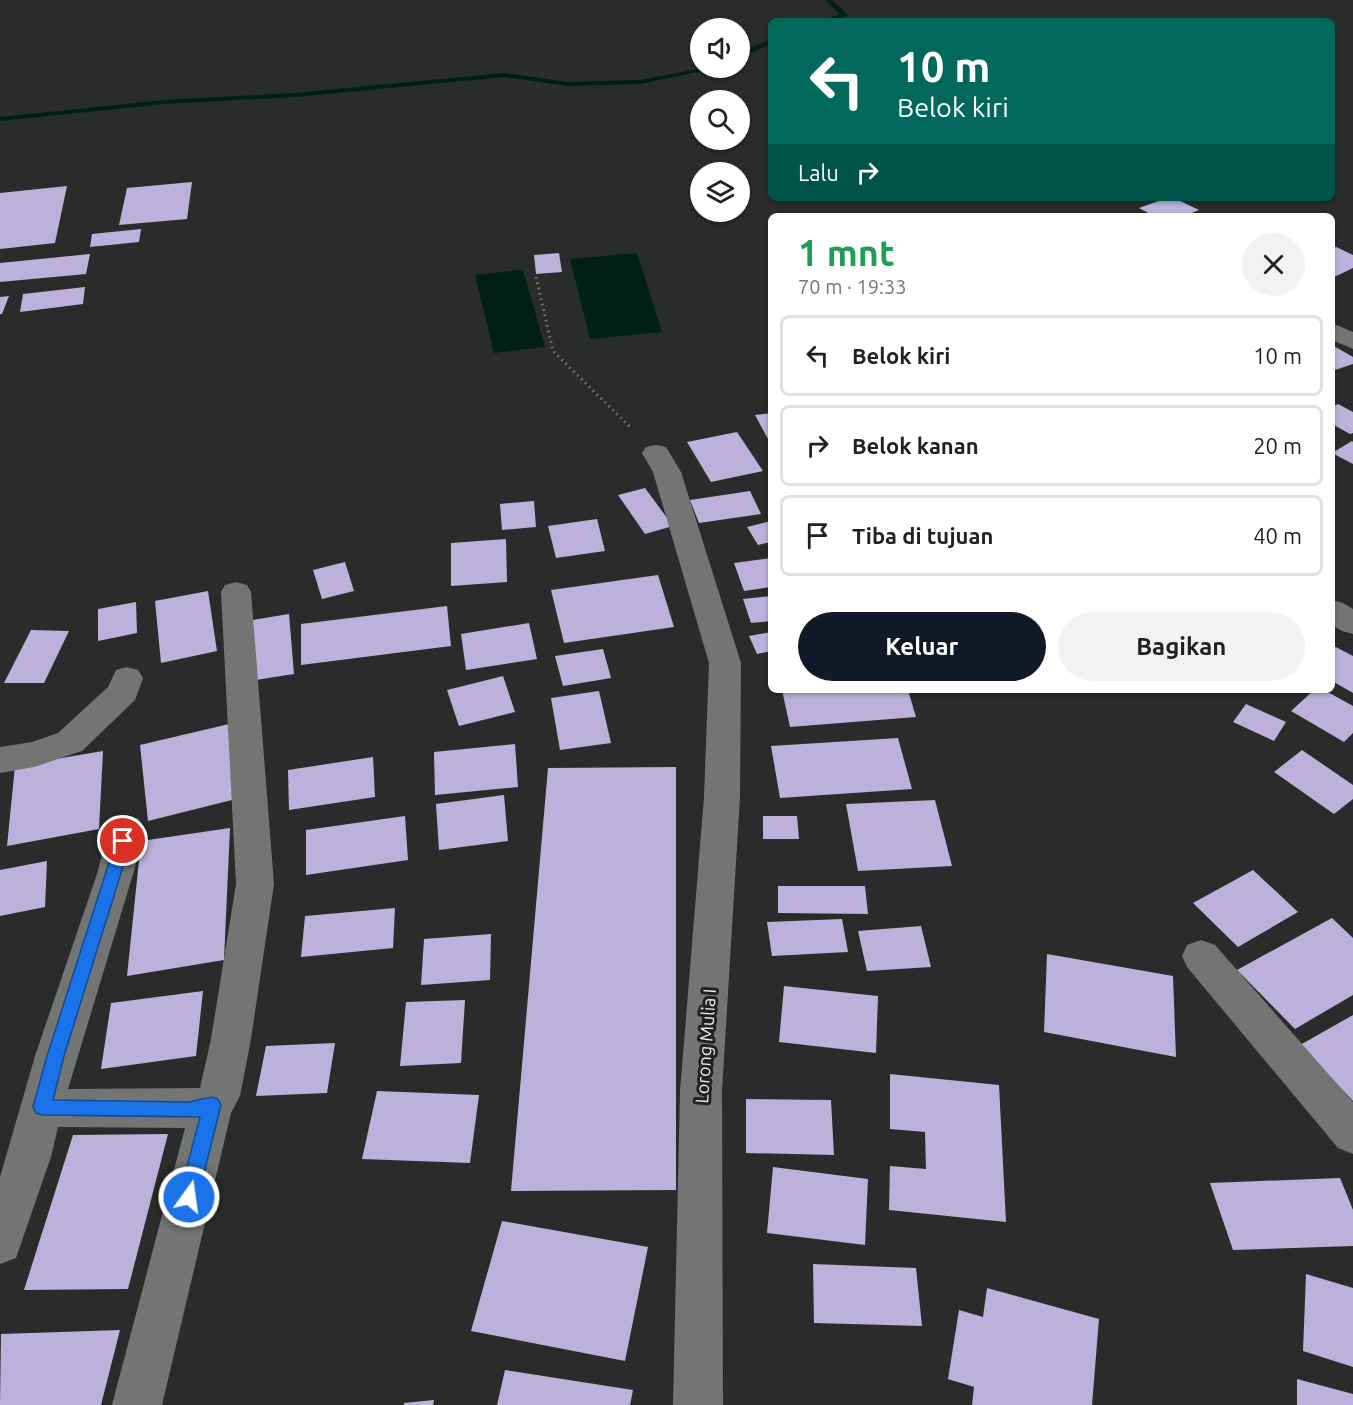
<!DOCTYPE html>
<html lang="id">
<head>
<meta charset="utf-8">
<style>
  :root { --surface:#fff; --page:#f2f2f2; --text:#202124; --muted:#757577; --line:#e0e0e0; --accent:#111827 }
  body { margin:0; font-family:Ubuntu,sans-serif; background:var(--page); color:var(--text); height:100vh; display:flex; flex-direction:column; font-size:22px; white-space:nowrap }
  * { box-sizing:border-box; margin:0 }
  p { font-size:20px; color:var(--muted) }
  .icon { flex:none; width:33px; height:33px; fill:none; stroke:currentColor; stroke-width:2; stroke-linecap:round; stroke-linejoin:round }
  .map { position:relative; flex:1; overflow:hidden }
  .details { position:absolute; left:768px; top:213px; width:567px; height:480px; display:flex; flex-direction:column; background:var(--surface); border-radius:9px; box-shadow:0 2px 4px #0004 }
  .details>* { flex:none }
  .hud { position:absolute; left:768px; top:18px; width:567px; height:183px; border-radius:9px; box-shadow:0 2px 4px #0004; background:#00695c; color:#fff; overflow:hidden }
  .buttons { position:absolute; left:690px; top:18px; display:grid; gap:12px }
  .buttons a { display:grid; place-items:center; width:60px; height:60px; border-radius:50%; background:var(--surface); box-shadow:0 2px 4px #0004; font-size:30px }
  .pin { position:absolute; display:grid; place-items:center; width:51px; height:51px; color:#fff; margin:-26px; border:3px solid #fff; border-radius:50%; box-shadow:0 2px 6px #0007 }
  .me { position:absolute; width:66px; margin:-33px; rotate:14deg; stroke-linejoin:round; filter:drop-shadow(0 0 4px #0008) }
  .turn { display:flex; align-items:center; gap:21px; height:126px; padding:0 30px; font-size:27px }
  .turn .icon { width:78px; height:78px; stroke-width:2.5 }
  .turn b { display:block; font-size:42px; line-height:51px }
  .then { display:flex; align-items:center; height:57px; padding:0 30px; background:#0003; gap:12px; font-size:22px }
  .round { display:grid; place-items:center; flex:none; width:63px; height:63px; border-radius:32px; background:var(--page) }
  .headline { display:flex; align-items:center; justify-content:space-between; height:102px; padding:0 30px }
  h1 { font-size:36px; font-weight:700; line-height:45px; color:#1e9e55 }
  .cta { display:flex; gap:12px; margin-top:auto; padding:12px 30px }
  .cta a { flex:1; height:69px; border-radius:36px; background:var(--accent); color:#fff; font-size:24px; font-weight:700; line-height:69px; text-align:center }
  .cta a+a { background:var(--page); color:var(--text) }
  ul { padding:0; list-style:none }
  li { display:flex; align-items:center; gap:18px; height:81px; margin:0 12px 9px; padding:0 18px; border:3px solid var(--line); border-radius:9px }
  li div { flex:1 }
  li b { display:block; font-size:22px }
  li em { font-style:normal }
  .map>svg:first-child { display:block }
</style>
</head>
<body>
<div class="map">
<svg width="1353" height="1405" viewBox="0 0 1353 1405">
  <rect width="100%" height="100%" fill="#292c2a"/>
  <g fill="#002013">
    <polygon points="637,253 662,332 590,339 570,259"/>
    <polygon points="523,270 545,347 494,353 475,275"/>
  </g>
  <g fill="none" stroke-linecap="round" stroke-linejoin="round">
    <g fill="#002013" fill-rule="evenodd">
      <polygon points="825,0 832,0 848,15 832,21 822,21 840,14"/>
      <polygon points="771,39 771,44 740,58 740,53"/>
      <polygon points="704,68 717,68 640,84 568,86 504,77 295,97 165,104 0,121 0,117 165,100 295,93 504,73 568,82 640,80"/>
    </g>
  </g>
  <g fill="#bbb1da">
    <polygon points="192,182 187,219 119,225 127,188"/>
    <polygon points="67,186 55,243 0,249 0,193"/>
    <polygon points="1167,198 1174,198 1199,210 1184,216 1154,216 1139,208"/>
    <polygon points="141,229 139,242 90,247 92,234"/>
    <polygon points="1332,245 1353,255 1353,268 1332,278"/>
    <polygon points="559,253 562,272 536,274 534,255"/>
    <polygon points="90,254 86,274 0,282 0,263"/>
    <polygon points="85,287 83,304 20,312 23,294"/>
    <polygon points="9,296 2,314 0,314 0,297"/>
    <polygon points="1332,345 1353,357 1353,364 1332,371"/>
    <polygon points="1338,404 1353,412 1353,433 1350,434 1332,424 1332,407"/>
    <polygon points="771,413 771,441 769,441 755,415"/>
    <polygon points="737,432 763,471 711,482 687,442"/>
    <polygon points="1352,441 1353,442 1353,464 1332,453"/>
    <polygon points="645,488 673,526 645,534 618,495"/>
    <polygon points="750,491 761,514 699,523 690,500"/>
    <polygon points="534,501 536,527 502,530 500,504"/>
    <polygon points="597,519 605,551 556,558 548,526"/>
    <polygon points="771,521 771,542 758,545 747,527"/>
    <polygon points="506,539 507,582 451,586 451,543"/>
    <polygon points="771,558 771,587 744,591 734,563"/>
    <polygon points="345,562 354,591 322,599 313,570"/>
    <polygon points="658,575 674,627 564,643 551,590"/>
    <polygon points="208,591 217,651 161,663 155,601"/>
    <polygon points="771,596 771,621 751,623 743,599"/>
    <polygon points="136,602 137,633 98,641 98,609"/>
    <polygon points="447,606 451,646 301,665 301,624"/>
    <polygon points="289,614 294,674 249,681 247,621"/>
    <polygon points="529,623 537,659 466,670 461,634"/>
    <polygon points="31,630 69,631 44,683 4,683"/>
    <polygon points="771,632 771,651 757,654 749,636"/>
    <polygon points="1332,645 1353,656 1353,693 1332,681"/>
    <polygon points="603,649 611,678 563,686 555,656"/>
    <polygon points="503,676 515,712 459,726 447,690"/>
    <polygon points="782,690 908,690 916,717 790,727"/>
    <polygon points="1314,690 1324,690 1353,706 1353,733 1344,742 1291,711"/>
    <polygon points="599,691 611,743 560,750 551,698"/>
    <polygon points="1246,704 1286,722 1274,741 1233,722"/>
    <polygon points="229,724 240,798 148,821 140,745"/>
    <polygon points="898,738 912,789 780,798 771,746"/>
    <polygon points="515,744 518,787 435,795 434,752"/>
    <polygon points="1302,750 1353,785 1353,799 1334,814 1274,772"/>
    <polygon points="103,751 99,829 7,846 15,766"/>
    <polygon points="373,757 375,797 289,810 288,770"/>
    <polygon points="676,767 676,1190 511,1191 548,768"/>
    <polygon points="504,795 508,841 439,850 436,804"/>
    <polygon points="935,800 952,866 858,871 846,804"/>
    <polygon points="405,816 408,860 306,875 306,830"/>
    <polygon points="763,816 797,816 799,839 763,839"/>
    <polygon points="230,828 224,960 127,976 141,841"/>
    <polygon points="47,861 45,907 0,916 0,870"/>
    <polygon points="1253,870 1298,912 1238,947 1193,903"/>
    <polygon points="778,886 865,886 868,914 778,913"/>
    <polygon points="395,908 393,948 301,957 305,916"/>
    <polygon points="1332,918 1353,938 1353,995 1295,1029 1237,970"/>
    <polygon points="842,919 848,952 772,956 767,922"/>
    <polygon points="921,926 931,967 867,971 858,931"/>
    <polygon points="491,934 490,980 421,985 424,939"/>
    <polygon points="1047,954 1173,976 1176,1057 1044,1032"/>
    <polygon points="784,986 878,996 876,1053 779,1042"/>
    <polygon points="203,991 196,1056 101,1069 111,1003"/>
    <polygon points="465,1000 461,1063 400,1066 406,1002"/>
    <polygon points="1353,1015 1353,1101 1300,1045"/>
    <polygon points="335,1043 327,1093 256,1096 266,1046"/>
    <polygon points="890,1074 999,1085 1006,1222 889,1210 890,1166 926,1169 925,1132 890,1129"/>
    <polygon points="377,1091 479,1095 470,1163 362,1159"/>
    <polygon points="746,1099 831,1100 834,1155 746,1153"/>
    <polygon points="168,1134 128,1289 24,1290 73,1135"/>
    <polygon points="773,1167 868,1179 865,1245 767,1233"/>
    <polygon points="1340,1178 1353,1210 1353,1246 1233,1250 1210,1183"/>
    <polygon points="502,1221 648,1247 625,1361 471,1331"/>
    <polygon points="813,1264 916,1268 922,1326 814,1323"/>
    <polygon points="1306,1274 1353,1288 1353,1367 1303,1351"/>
    <polygon points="987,1288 1099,1319 1092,1405 972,1405 974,1387 948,1379 959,1310 983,1317"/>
    <polygon points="120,1330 101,1405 0,1405 1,1334"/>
    <polygon points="505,1370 633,1390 630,1405 497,1405"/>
    <polygon points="1297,1379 1353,1394 1353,1405 1297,1405"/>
    <polygon points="434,1400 433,1405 404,1405 404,1403"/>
  </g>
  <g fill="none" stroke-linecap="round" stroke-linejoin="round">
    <polyline stroke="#787a79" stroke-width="3" stroke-dasharray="1.5 4" stroke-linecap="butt" points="536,277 553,351 632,429"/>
    <g fill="#727573" fill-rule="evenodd">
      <polygon points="1332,323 1353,332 1353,349 1332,340"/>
      <polygon points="656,445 666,447 681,472 741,663 740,797 722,1091 723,1405 673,1405 680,1091 704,797 709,663 653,472 642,453 646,447"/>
      <polygon points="236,582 247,585 251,592 274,884 251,1039 240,1096 231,1113 162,1405 112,1405 185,1128 58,1127 51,1157 16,1258 0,1264 0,1177 35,1056 98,871 108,829 113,819 126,815 139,819 144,829 134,871 68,1089 200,1088 211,1039 236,884 221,592 225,585"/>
      <polygon points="1332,600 1343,603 1353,609 1353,634 1342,631 1332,625"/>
      <polygon points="127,667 138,670 143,678 135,700 82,751 34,767 0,773 0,747 32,742 58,733 108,687 116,670"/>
      <polygon points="1201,940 1215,945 1353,1102 1353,1154 1338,1148 1187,967 1182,956 1187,945"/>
    </g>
  </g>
  <polygon fill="#1a73e8" stroke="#114b97" stroke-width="1.5" points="123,835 128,837 131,841 64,1056 53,1100 189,1102 212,1097 218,1099 221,1105 198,1197 195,1204 189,1206 182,1204 179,1197 200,1117 42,1115 36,1113 33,1107 47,1056 116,841 118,837"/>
  <g text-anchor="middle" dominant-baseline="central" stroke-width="6" stroke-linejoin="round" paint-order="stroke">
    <g font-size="18" fill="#eceeed" stroke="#1f2220">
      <text transform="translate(705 1046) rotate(-86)">Lorong Mulia I</text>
    </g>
  </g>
</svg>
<div class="buttons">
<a><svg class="icon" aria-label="sound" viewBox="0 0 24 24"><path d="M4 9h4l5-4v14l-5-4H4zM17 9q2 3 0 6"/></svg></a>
<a><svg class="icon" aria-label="search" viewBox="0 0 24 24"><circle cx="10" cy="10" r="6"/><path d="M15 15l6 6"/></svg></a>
<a><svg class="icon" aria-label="layers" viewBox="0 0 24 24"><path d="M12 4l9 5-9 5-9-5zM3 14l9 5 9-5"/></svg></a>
</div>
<div class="pin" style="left:123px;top:841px;background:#d93025"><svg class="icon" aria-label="arrive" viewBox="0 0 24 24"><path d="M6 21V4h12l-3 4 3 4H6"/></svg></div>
<svg class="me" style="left:189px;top:1197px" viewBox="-20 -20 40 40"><circle r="17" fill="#1a73e8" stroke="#fff" stroke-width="3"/><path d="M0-11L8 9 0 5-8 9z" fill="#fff"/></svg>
<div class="hud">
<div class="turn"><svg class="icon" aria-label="left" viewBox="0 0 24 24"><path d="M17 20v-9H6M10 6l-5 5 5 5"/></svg><div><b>10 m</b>Belok kiri</div></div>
<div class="then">Lalu<svg class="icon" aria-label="right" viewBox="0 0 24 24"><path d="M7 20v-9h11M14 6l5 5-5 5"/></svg></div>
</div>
<section class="details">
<div class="headline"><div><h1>1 mnt</h1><p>70 m · 19:33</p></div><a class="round"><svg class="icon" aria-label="close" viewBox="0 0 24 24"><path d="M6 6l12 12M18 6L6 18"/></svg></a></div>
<ul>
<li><svg class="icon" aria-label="left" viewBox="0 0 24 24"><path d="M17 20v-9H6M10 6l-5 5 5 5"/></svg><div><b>Belok kiri</b></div><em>10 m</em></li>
<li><svg class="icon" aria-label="right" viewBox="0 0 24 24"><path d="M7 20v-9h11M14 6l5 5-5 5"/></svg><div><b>Belok kanan</b></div><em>20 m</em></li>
<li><svg class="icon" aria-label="arrive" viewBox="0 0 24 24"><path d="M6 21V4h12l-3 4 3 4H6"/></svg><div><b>Tiba di tujuan</b></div><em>40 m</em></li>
</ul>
<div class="cta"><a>Keluar</a><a>Bagikan</a></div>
</section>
</div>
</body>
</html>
